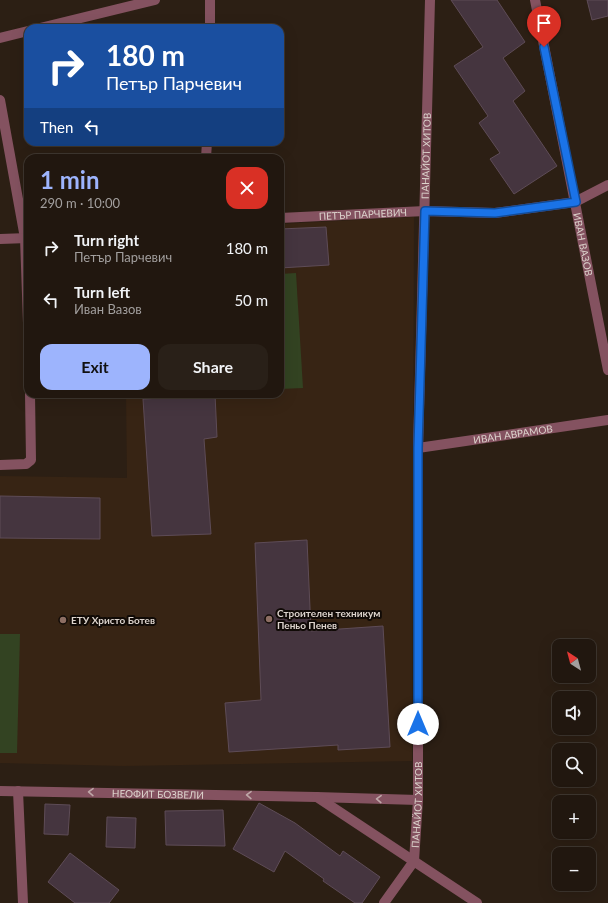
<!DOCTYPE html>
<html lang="en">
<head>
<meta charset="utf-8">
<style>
  :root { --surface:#21170f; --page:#292018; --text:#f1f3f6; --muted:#a29f9e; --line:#3e362f; --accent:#9db4fd }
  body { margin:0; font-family:Lato,sans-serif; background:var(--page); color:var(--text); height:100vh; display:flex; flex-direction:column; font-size:15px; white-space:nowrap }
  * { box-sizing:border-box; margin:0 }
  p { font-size:13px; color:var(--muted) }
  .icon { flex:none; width:22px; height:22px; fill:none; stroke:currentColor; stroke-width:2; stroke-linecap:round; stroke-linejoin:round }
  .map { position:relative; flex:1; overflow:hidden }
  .sheet { position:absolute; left:24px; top:154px; width:260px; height:244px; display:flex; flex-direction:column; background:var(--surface); border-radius:12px; box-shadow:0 4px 16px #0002,0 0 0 1px var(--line) }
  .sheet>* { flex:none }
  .banner { position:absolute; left:24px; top:24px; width:260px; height:122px; border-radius:12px; box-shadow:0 4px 16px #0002,0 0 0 1px var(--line); background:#1a4fa0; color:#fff; overflow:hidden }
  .needle { width:26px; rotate:324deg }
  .fabs { position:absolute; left:552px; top:639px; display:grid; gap:8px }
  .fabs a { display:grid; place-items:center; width:44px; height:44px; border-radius:8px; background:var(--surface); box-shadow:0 4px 16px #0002,0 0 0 1px var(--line); font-size:20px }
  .pin { position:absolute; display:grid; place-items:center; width:34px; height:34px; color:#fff; margin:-41px -17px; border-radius:50% 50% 50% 0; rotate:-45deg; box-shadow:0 0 4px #0007 }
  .pin .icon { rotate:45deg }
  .me { position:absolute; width:44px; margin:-22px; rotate:0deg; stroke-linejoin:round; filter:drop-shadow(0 0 3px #0008) }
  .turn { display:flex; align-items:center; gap:14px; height:84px; padding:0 16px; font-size:18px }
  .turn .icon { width:52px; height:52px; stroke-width:2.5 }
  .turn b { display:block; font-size:28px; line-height:34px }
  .then { display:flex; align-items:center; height:38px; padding:0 16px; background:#0003; gap:8px; font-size:15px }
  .round { display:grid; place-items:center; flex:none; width:42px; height:42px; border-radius:12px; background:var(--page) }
  .head { display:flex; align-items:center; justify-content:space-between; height:68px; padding:0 16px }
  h1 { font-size:24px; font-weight:700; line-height:30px; color:var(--accent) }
  .cta { display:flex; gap:8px; margin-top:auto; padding:8px 16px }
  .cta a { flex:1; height:46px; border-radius:12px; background:var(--accent); color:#111; font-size:16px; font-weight:700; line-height:46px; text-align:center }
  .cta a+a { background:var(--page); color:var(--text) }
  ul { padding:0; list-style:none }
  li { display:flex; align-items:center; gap:12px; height:52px; padding:0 16px }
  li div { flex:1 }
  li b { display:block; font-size:15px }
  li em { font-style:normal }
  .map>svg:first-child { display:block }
</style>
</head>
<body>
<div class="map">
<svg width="608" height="903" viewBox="0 0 608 903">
  <rect width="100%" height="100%" fill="#2c1f14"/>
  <polygon fill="#372414" points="414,217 412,761 124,766 0,763 0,476 127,478 126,394 280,394 280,224"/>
  <g fill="#334322">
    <polygon points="296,273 303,388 280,389 280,274"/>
    <polygon points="0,634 20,634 17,753 0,753"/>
  </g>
  <g fill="#45353f" stroke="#5e4c57">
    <polygon points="451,0 497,0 525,42 503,58 525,91 513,101 557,166 514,194 490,159 500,153 479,123 488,116 454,66 483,47"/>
    <polygon points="587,0 608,0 608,16 592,20"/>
    <polygon points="326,227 329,265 280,268 280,229"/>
    <polygon points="163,394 215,394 217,437 204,439 211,534 152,536 143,399 163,398"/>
    <polygon points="0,496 100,498 100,539 0,538"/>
    <polygon points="307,540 311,631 383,626 390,747 338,750 338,745 229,752 225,703 261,700 255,543"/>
    <polygon points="259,803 295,823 340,856 343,851 380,877 362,903 355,903 323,881 324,879 285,851 274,872 233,849"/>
    <polygon points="45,804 70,805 68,835 44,834"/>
    <polygon points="223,810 225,846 166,845 165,811"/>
    <polygon points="107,817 136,818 135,848 106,847"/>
    <polygon points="70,853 119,890 109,903 75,903 48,882"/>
  </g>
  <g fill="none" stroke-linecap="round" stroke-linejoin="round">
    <g stroke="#845260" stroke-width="10">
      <path id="s1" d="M535 0 608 370"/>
      <polyline points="40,28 155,0"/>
      <polyline points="210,28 210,0"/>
      <polyline points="0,38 28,31"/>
      <polyline points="0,100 25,238 28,323"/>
      <polyline points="206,158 207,142"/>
      <path id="s2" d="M280 218 425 211 495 213 575 202 608 185"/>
      <polyline points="0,239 28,238"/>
      <path id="s3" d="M418 448 608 420"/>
      <polyline points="0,465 26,464 31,460 30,394"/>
      <path id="s4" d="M0 791 316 797 418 800"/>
      <polyline points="18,791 23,903"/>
      <polyline points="317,797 477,903"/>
      <path id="s5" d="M384 903 414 861 418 800V448L430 0"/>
    </g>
  </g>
  <defs><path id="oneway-chevron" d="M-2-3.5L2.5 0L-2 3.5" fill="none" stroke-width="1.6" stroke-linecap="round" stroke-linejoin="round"/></defs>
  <g stroke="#bea6a7">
    <use href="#oneway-chevron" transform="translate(91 792) rotate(-179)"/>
    <use href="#oneway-chevron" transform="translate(249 795) rotate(-179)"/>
    <use href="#oneway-chevron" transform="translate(379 799) rotate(-178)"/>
  </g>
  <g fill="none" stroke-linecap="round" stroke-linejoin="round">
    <g stroke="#114b97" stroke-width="10">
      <polyline id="route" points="418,724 418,448 425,211 495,213 576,202 544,47"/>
    </g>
    <use href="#route" stroke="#1a73e8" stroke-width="7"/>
  </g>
  <g fill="#8d6e63" stroke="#100a06" stroke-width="1.5">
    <circle cx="269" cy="619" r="4"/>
    <circle cx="63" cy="620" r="4"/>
  </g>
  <g text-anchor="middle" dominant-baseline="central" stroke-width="4" stroke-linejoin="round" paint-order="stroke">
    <g font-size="10" fill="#ddd4cd" stroke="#100a06">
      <text stroke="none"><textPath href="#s5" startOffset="757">ПАНАЙОТ ХИТОВ</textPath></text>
      <text stroke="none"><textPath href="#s2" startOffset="83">ПЕТЪР ПАРЧЕВИЧ</textPath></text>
      <text stroke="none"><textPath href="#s1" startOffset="249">ИВАН ВАЗОВ</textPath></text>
      <text stroke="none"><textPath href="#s3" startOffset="96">ИВАН АВРАМОВ</textPath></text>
      <text stroke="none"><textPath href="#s4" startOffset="158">НЕОФИТ БОЗВЕЛИ</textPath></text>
      <text stroke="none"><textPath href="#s5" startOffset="108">ПАНАЙОТ ХИТОВ</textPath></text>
    </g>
    <g font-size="10" font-weight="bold" fill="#ddd4cd" stroke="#100a06" text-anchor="start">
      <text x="277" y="613">Строителен техникум<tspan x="277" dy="12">Пеньо Пенев</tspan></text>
      <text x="71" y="620">ЕТУ Христо Ботев</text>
    </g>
  </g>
</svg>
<div class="fabs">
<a><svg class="needle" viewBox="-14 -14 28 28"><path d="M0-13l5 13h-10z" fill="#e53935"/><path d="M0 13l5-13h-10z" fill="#a29f9e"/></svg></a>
<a><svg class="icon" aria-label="sound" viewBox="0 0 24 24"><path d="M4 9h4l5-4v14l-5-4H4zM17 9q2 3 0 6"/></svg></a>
<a><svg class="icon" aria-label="search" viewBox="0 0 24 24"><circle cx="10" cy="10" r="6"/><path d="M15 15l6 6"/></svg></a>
<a>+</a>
<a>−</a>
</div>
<div class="pin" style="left:544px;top:47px;background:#d93025"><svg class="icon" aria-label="arrive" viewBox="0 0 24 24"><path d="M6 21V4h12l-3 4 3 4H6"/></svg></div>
<svg class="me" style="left:418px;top:724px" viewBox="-20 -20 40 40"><circle r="19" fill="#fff"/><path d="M0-13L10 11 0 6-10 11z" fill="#1a73e8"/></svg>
<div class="banner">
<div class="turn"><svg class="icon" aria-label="right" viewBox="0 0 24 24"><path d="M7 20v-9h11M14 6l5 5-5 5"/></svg><div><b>180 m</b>Петър Парчевич</div></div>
<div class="then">Then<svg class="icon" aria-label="left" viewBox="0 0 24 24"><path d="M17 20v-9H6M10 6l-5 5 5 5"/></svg></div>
</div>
<section class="sheet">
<div class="head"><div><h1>1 min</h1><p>290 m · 10:00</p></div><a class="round" style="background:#d93025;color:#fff"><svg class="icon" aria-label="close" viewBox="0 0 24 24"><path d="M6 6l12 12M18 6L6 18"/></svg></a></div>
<ul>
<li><svg class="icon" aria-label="right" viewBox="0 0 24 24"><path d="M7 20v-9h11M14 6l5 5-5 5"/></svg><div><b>Turn right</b><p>Петър Парчевич</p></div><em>180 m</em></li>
<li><svg class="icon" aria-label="left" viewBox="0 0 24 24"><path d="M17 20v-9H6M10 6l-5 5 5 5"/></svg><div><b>Turn left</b><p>Иван Вазов</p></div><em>50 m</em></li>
</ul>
<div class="cta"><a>Exit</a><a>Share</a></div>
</section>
</div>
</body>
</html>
